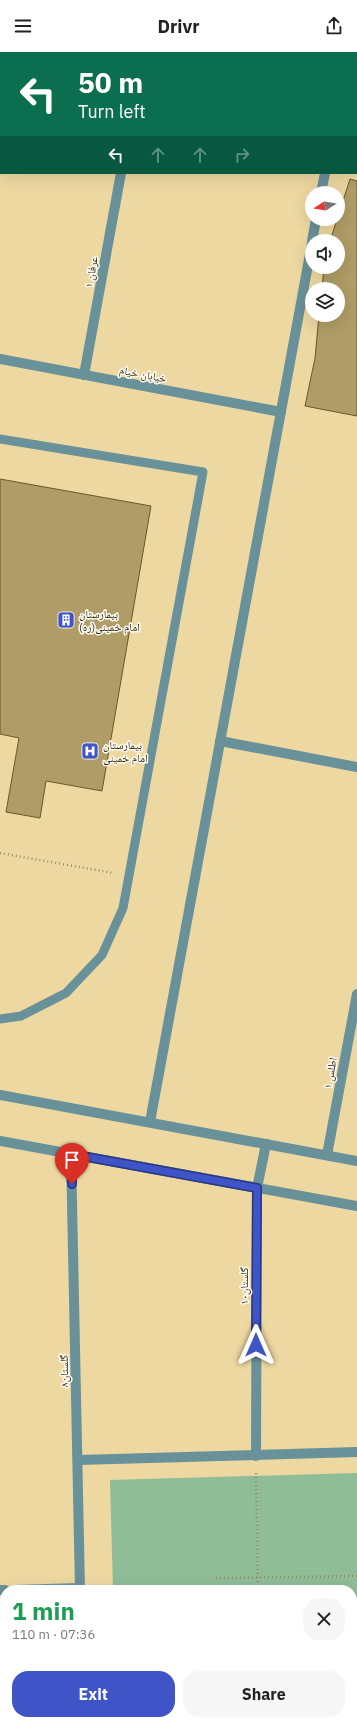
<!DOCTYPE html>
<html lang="en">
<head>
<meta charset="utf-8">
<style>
  :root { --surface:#fff; --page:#f6f6f6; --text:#222; --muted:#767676; --accent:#3e54c7 }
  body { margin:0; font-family:"IBM Plex Sans","Noto Naskh Arabic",sans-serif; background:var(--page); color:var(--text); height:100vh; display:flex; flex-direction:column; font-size:15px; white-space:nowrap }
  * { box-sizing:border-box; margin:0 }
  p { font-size:13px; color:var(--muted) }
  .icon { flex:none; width:22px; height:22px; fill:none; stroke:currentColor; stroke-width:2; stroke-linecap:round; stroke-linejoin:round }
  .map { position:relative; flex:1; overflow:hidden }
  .side { position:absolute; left:0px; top:1533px; width:357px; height:140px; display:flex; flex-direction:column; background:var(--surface); border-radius:16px 16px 0 0; box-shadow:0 4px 16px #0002 }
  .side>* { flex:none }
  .banner { position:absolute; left:0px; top:0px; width:357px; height:122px; box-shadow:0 4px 16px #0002; background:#0b6e4f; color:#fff; overflow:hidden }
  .needle { width:26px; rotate:258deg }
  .fabs { position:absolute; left:305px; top:134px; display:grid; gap:8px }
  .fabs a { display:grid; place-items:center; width:40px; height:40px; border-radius:50%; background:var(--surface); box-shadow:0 4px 16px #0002; font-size:20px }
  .pin { position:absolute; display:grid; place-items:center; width:34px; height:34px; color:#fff; margin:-41px -17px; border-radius:50% 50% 50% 0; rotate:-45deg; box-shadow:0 0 4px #0007 }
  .pin .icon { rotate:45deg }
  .me { position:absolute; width:44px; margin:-22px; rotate:0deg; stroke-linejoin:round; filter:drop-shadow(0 0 3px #0008) }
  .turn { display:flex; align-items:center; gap:14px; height:84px; padding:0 12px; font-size:18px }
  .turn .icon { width:52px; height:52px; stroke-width:2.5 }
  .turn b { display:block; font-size:28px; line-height:34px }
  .lanes { display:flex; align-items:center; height:38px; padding:0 12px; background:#0003; justify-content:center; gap:20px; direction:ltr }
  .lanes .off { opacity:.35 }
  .round { display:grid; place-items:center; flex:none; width:42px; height:42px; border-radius:16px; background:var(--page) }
  .headline { display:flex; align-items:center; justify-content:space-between; height:68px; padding:0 12px }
  h1 { font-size:24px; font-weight:700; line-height:30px; color:#1e9e55 }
  .cta { display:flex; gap:8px; margin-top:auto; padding:8px 12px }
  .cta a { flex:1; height:46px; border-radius:16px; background:var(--accent); color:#fff; font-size:16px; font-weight:700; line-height:46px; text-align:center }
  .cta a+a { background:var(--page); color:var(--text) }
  header { display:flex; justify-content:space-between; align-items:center; height:52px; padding:0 12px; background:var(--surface); font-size:18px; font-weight:700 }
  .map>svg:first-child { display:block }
</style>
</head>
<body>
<header><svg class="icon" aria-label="menu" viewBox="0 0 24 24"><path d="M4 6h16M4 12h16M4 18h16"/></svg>Drivr<svg class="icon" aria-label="share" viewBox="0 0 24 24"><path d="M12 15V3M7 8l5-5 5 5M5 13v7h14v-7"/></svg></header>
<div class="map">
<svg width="357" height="1673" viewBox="0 0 357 1673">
  <rect width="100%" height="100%" fill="#edd8a1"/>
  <polygon fill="#8ebd97" points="357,1421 357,1627 352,1627 352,1538 113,1538 110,1428"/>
  <g fill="#af9c67" stroke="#6b5823">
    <polygon points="350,127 357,129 357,364 305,354 315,306 319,263 338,263 338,237 322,237 324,215 338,215 338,189 330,189"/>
    <polygon points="0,427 151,454 102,739 46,729 40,766 6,760 19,686 0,682"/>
  </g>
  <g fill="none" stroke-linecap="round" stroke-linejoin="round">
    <g stroke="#9a8b62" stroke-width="2.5" stroke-dasharray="1 3" stroke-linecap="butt">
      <polyline points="0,801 113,821"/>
      <polyline points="256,1421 258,1538"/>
      <polyline points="216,1526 357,1524"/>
    </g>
    <polyline stroke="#699199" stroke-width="9" points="0,387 203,420 123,856 102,903 66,941 21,964 0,967"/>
    <g stroke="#699199" stroke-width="10">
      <polyline points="143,1 143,0"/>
      <polyline points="347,1 347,0"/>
      <polyline points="0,7 1,7"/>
      <polyline points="321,141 325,121"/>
      <polyline points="312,189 316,167"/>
      <polyline points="0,307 281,360"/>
      <polyline points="84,323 121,121"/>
      <polyline points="220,689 357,715"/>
      <polyline points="0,1043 357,1109"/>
      <polyline points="150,1070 312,191"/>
      <polyline points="0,1089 357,1154"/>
      <polyline points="71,1102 80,1538"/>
      <polyline points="327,1103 357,942"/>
      <polyline points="256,1404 257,1136 266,1092"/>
      <polyline points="78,1408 357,1400"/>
      <polyline points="0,1538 5,1538"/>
      <polyline points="15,1538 80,1536"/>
      <polyline points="352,1640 357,1640"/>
      <polyline points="83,1668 83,1673"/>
      <polyline points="261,1668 261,1673"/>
    </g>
  </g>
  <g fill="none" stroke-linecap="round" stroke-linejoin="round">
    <g stroke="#283781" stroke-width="10">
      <polyline id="route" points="72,1132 71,1102 257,1136 256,1293"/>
    </g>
    <use href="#route" stroke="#3e54c7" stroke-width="7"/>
  </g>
  <defs>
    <g id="building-square" transform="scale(0.9)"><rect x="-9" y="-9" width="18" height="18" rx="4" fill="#3e54c7" stroke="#fffbf0"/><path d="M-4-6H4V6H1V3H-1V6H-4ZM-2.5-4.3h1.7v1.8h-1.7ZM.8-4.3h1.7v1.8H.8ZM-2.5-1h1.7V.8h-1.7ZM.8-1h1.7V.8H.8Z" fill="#fff"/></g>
    <g id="hospital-square" transform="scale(0.9)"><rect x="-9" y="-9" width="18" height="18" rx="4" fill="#3e54c7" stroke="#fffbf0"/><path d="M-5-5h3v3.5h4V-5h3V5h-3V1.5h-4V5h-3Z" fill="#fff"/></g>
  </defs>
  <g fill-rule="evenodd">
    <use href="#building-square" x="66" y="568"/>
    <use href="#hospital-square" x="90" y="699"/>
  </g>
  <g text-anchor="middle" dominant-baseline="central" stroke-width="3" stroke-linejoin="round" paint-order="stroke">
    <g font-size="11" fill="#2d250f" stroke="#fffbf0">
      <text transform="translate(91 220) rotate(-80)">عرفان ۱</text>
      <text transform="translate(143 322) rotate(11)">خیابان خیام</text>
      <text transform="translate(330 1021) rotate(-79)">اطلس ۱</text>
      <text transform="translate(244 1234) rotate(-90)">گلستان۱۰</text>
      <text transform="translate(64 1319) rotate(-91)">گلستان۸</text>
    </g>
    <g font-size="11" fill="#2d250f" stroke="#fffbf0" text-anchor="start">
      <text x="79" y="562">بیمارستان<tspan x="79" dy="13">امام خمینی(ره)</tspan></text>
      <text x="103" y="693">بیمارستان<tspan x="103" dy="13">امام خمینی</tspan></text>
    </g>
  </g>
</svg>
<div class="fabs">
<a><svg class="needle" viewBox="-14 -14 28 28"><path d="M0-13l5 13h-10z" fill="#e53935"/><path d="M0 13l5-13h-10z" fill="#767676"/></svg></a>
<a><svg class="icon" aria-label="sound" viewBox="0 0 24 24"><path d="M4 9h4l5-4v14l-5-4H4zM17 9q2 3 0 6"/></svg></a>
<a><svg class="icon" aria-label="layers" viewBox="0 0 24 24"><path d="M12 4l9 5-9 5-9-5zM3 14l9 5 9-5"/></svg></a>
</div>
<div class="pin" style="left:72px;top:1132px;background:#d93025"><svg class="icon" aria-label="arrive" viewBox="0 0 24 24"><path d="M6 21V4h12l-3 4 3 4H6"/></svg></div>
<svg class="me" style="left:256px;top:1293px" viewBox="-20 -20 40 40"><path d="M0-17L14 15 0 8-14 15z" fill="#3e54c7" stroke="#fff" stroke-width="4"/></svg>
<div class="banner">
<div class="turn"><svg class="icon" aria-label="left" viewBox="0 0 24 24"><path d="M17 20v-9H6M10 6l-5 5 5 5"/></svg><div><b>50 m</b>Turn left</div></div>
<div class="lanes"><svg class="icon" aria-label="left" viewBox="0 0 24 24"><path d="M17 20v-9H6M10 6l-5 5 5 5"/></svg><svg class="icon off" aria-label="ahead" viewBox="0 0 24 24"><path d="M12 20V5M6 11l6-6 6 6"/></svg><svg class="icon off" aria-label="ahead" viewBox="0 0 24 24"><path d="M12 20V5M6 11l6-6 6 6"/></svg><svg class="icon off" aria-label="right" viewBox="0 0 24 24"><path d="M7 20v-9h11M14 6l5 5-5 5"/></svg></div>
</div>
<section class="side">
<div class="headline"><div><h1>1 min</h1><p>110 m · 07:36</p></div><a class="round"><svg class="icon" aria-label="close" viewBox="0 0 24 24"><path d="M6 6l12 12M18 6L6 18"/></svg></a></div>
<div class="cta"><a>Exit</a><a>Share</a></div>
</section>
</div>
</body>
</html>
